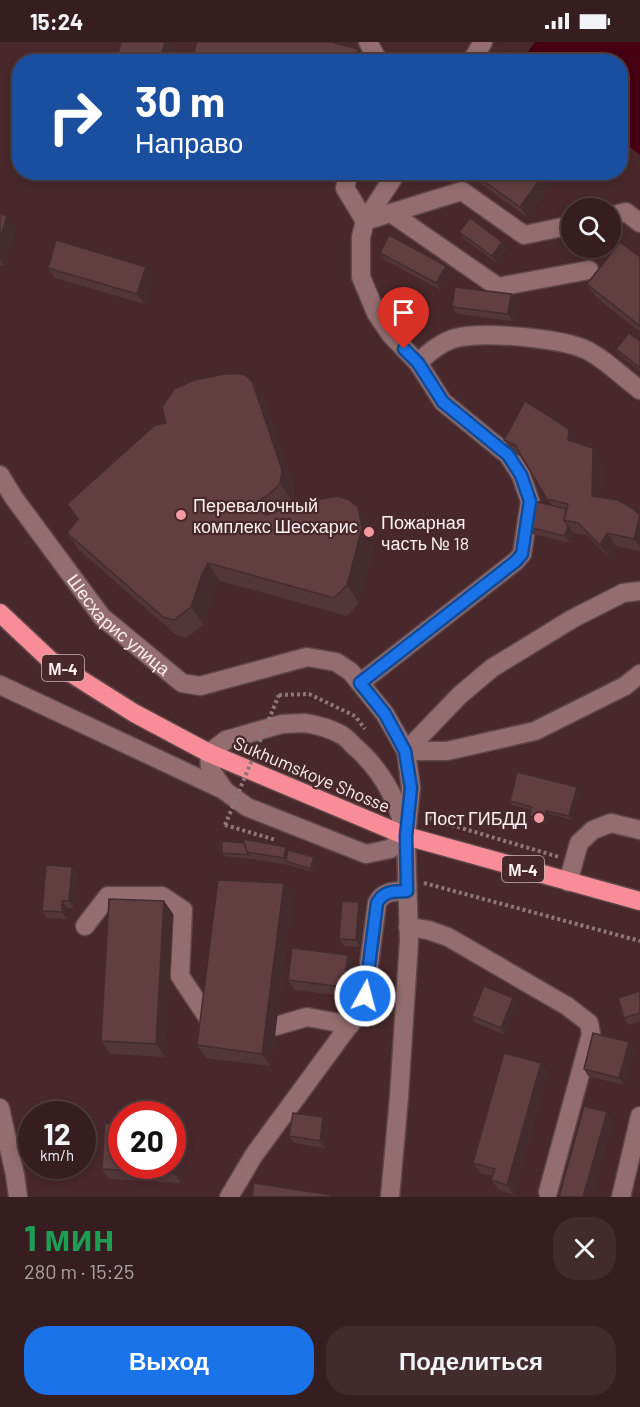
<!DOCTYPE html>
<html lang="ru">
<head>
<meta charset="utf-8">
<style>
  :root { --surface:#361e20; --page:#412b2d; --text:#f1f3f6; --muted:#aaa2a5; --line:#503c3e; --accent:#1a73e8 }
  body { margin:0; font-family:Barlow,sans-serif; background:var(--page); color:var(--text); height:100vh; display:flex; flex-direction:column; font-size:22px; white-space:nowrap }
  * { box-sizing:border-box; margin:0 }
  p { font-size:20px; color:var(--muted) }
  .icon { flex:none; width:33px; height:33px; fill:none; stroke:currentColor; stroke-width:2; stroke-linecap:round; stroke-linejoin:round }
  .map { position:relative; height:1155px; overflow:hidden }
  .sheet { display:flex; flex-direction:column; background:var(--surface); flex:1 }
  .sheet>* { flex:none }
  .guide { position:absolute; left:12px; top:12px; width:616px; height:126px; border-radius:24px; box-shadow:0 3px 9px #0003,0 0 0 2px var(--line); background:#1a4fa0; color:#fff; overflow:hidden }
  .controls { position:absolute; left:561px; top:156px; display:grid; gap:12px }
  .controls a { display:grid; place-items:center; width:60px; height:60px; border-radius:50%; background:var(--surface); box-shadow:0 3px 9px #0003,0 0 0 2px var(--line); font-size:30px }
  .speed { position:absolute; left:18px; top:1059px; display:flex; gap:12px; font-size:30px; font-weight:700; text-align:center }
  .speed>* { display:grid; place-content:center; width:78px; height:78px; border-radius:50%; background:var(--surface); box-shadow:0 3px 9px #0003,0 0 0 2px var(--line); line-height:1 }
  .speed small { font-size:15px; font-weight:400 }
  .speed .limit { border:9px solid #d22; background:#fff; color:#111 }
  .pin { position:absolute; display:grid; place-items:center; width:51px; height:51px; color:#fff; margin:-62px -26px; border-radius:50% 50% 50% 0; rotate:-45deg; box-shadow:0 0 6px #0007 }
  .pin .icon { rotate:45deg }
  .me { position:absolute; width:66px; margin:-33px; rotate:7deg; stroke-linejoin:round; filter:drop-shadow(0 0 4px #0008) }
  .turn { display:flex; align-items:center; gap:21px; height:126px; padding:0 24px; font-size:27px }
  .turn .icon { width:78px; height:78px; stroke-width:2.5 }
  .turn b { display:block; font-size:42px; line-height:51px }
  .round { display:grid; place-items:center; flex:none; width:63px; height:63px; border-radius:24px; background:var(--page) }
  .summary { display:flex; align-items:center; justify-content:space-between; height:102px; padding:0 24px }
  h1 { font-size:36px; font-weight:700; line-height:45px; color:#1e9e55 }
  .cta { display:flex; gap:12px; margin-top:auto; padding:12px 24px }
  .cta a { flex:1; height:69px; border-radius:24px; background:var(--accent); color:#fff; font-size:24px; font-weight:700; line-height:69px; text-align:center }
  .cta a+a { background:var(--page); color:var(--text) }
  .status { display:flex; justify-content:space-between; align-items:center; height:42px; padding:0 30px; background:var(--surface); direction:ltr }
  .status svg { height:16px; fill:currentColor }
  .map>svg:first-child { display:block }
</style>
</head>
<body>
<div class="status"><b>15:24</b><svg viewBox="0 0 49 12"><path d="M0 12V9h3v3zM5 12V6h3v6zM10 12V3h3v9zM15 12V0h3v12zM26 1h20v11H26zM47 4h2v5h-2z"/></svg></div>
<div class="map">
<svg width="640" height="1155" viewBox="0 0 640 1155">
  <rect width="100%" height="100%" fill="#48282b"/>
  <polygon fill="#450112" points="498,0 640,0 640,113 621,98 621,20 521,19"/>
  <polygon fill="#48282b" points="498,0 535,0 521,20"/>
  <g fill="none" stroke-linecap="round" stroke-linejoin="round">
    <g stroke="#5f4648" stroke-width="21">
      <g id="minor">
        <polyline points="368,0 379,20"/>
        <polyline points="471,20 483,0"/>
        <polyline points="349,130 345,146 365,179 462,149 524,193 572,183"/>
        <polyline points="391,171 498,245 589,228"/>
        <polyline points="610,174 626,170 640,181"/>
        <path d="M418 321C429 310 441 300 456 296 484 289 569 296 592 311 609 321 624 336 640 348"/>
        <path id="s1" d="M0 433 14 456 102 575 182 641 200 644 307 615 336 620 351 630 385 672 406 709 411 746 406 794 409 899 399 1055 390 1155"/>
        <polyline points="360,641 516,519 522,512 530,459 521,433 508,413 443,360 418,321 391,293 376,271 361,235 361,195 365,179 397,130"/>
        <polyline points="0,643 224,748"/>
        <path d="M305 681C317 683 329 686 340 692 345 694 350 700 354 704 382 728 398 758 406 794L390 807 366 812 247 765 225 749 210 727 209 711 226 698 282 682Z"/>
        <polyline points="406,709 460,653 492,626 572,577 623,551 640,549"/>
        <polyline points="406,709 447,709 535,689 625,644 640,632"/>
        <polyline points="568,840 579,801 593,788 611,781 640,788"/>
        <polyline points="85,884 108,854 162,854 183,868 180,934 208,976 221,978"/>
        <polyline points="408,885 428,888 448,895 567,964 589,981 591,992 548,1150"/>
        <polyline points="251,981 276,984 307,975 350,983"/>
        <polyline points="0,1066 15,1133 18,1155"/>
        <path d="M229 1155 254 1113 359 970 365 954 377 861C384 848 394 850 407 849"/>
        <polyline points="621,1155 640,1074"/>
      </g>
    </g>
    <g stroke="#5f4648" stroke-width="21">
      <polyline id="highway" points="0,571 50,618 134,671 209,711 406,794 640,859"/>
    </g>
    <g stroke="#8f7678" stroke-width="4" stroke-dasharray="3 3" stroke-linecap="butt">
      <polyline points="279,653 309,652 355,674 365,687"/>
      <polyline points="426,770 431,777 559,815"/>
      <polyline points="225,783 276,798"/>
      <polyline points="424,841 640,899"/>
    </g>
    <use href="#minor" stroke="#936d6f" stroke-width="18"/>
    <use href="#highway" stroke="#f98d97" stroke-width="18"/>
    <polyline stroke="#8f7678" stroke-width="4" stroke-dasharray="3 3" stroke-linecap="butt" points="225,783 279,653"/>
  </g>
  <g fill="#533638">
    <polygon points="465,130 540,130 543,133 550,143 527,175"/>
    <polygon points="0,172 16,187 5,224 0,223"/>
    <polygon points="459,190 502,200 507,207 497,221 464,197"/>
    <polygon points="380,211 451,231 441,248 385,218"/>
    <polygon points="640,215 640,290 596,255 587,242"/>
    <polygon points="146,225 153,235 144,262 55,236 48,226"/>
    <polygon points="511,252 516,259 513,279 457,272 452,265"/>
    <polygon points="640,299 640,329 621,314 616,307"/>
    <polygon points="264,356 294,445 292,459 284,467 370,483 374,503 359,561 347,574 220,539 214,550 204,583 186,596 175,592 79,508 67,491 78,478 67,462 166,381"/>
    <polygon points="504,398 578,400 578,401 602,419 601,456 640,473 640,509 616,504 609,516 587,493 573,491 570,501 528,491 524,484 551,463 522,415 513,411"/>
    <polygon points="579,749 572,778 549,772 546,782 532,778 529,774 531,768 512,763 510,759"/>
    <polygon points="288,808 316,819 312,830 289,823 251,817 224,814 222,811"/>
    <polygon points="72,825 77,831 74,866 67,866 67,877 47,876 42,869"/>
    <polygon points="284,841 293,854 271,1024 206,1016 197,1003"/>
    <polygon points="164,859 173,872 165,1015 110,1012 101,999"/>
    <polygon points="364,867 360,905 344,904 339,897"/>
    <polygon points="355,923 351,955 295,948 288,938"/>
    <polygon points="640,949 640,979 629,983 624,976"/>
    <polygon points="513,956 518,963 505,993 476,981 472,974"/>
    <polygon points="629,1000 634,1007 624,1043 588,1034 584,1027"/>
    <polygon points="541,1021 548,1031 514,1153 499,1148 491,1138 493,1134 480,1131 473,1121"/>
    <polygon points="323,1075 328,1082 325,1106 294,1101 289,1094"/>
    <polygon points="183,1095 181,1141 109,1137 102,1127"/>
  </g>
  <g fill="#442c2e">
    <polygon points="165,0 174,0 170,20 160,20"/>
    <polygon points="358,7 366,20 354,20"/>
    <polygon points="543,133 550,143 527,175 520,165"/>
    <polygon points="7,174 16,187 5,224 0,217 0,197"/>
    <polygon points="502,200 507,207 497,221 492,214"/>
    <polygon points="446,224 451,231 441,248 436,241"/>
    <polygon points="146,225 153,235 144,262 137,252"/>
    <polygon points="511,252 516,259 513,279 508,272"/>
    <polygon points="252,339 264,356 294,445 292,459 280,442"/>
    <polygon points="569,387 578,400 577,411 568,398"/>
    <polygon points="593,406 602,419 601,467 592,454"/>
    <polygon points="261,457 273,475 266,473"/>
    <polygon points="358,465 370,483 374,503 359,561 347,543"/>
    <polygon points="640,476 640,505 634,497"/>
    <polygon points="568,484 573,491 570,501 565,494"/>
    <polygon points="607,491 616,504 609,516 600,503"/>
    <polygon points="208,521 220,539 214,550 204,583 191,565 202,532"/>
    <polygon points="577,745 579,749 572,778 569,774"/>
    <polygon points="546,769 549,772 546,782 544,778"/>
    <polygon points="286,805 291,812 286,819 289,823 284,816"/>
    <polygon points="314,815 316,819 312,830 310,827"/>
    <polygon points="72,825 77,831 74,866 69,859"/>
    <polygon points="284,841 293,854 271,1024 262,1012"/>
    <polygon points="62,859 67,866 67,877 62,870"/>
    <polygon points="164,859 173,872 165,1015 156,1002"/>
    <polygon points="359,860 364,867 360,905 356,898"/>
    <polygon points="348,913 355,923 351,955 344,945"/>
    <polygon points="513,956 518,963 505,993 501,986"/>
    <polygon points="629,1000 634,1007 624,1043 619,1036"/>
    <polygon points="541,1021 548,1031 514,1153 507,1143"/>
    <polygon points="607,1070 614,1080 593,1155 583,1155"/>
    <polygon points="323,1075 328,1082 325,1106 320,1099"/>
    <polygon points="176,1085 183,1095 181,1141 174,1131"/>
  </g>
  <g fill="#613f41" stroke="#442c2e" stroke-width="1.5">
    <polygon points="121,0 165,0 160,20 116,20"/>
    <polygon points="197,0 331,0 358,7 354,20 191,20"/>
    <polygon points="471,130 540,130 543,133 520,165"/>
    <polygon points="0,172 7,174 0,197"/>
    <polygon points="470,176 502,200 492,214 459,190"/>
    <polygon points="389,193 446,224 436,241 380,211"/>
    <polygon points="56,198 146,225 137,252 48,226"/>
    <polygon points="620,200 640,215 640,284 587,242"/>
    <polygon points="455,245 511,252 508,272 452,265"/>
    <polygon points="629,291 640,299 640,326 616,307"/>
    <polygon points="225,332 243,332 252,339 282,428 280,442 267,454 261,457 266,473 305,460 338,454 349,458 358,465 362,486 347,543 334,556 208,521 202,532 191,565 174,578 163,575 67,491 78,477 67,462 155,383 166,381 162,365 174,347 194,338"/>
    <polygon points="525,359 569,387 568,398 593,406 592,454 618,458 632,466 640,473 634,497 607,491 600,503 578,481 564,478 568,462 547,457 515,403 504,398"/>
    <polygon points="530,458 566,467 564,478 568,484 565,494 524,484"/>
    <polygon points="517,730 577,745 569,774 546,769 544,778 529,774 532,765 510,759"/>
    <polygon points="243,797 286,805 284,816 247,810"/>
    <polygon points="222,799 244,801 247,810 249,813 222,811"/>
    <polygon points="288,808 314,815 310,827 286,819"/>
    <polygon points="46,823 72,825 69,859 62,859 62,870 42,869"/>
    <polygon points="218,838 284,841 262,1012 197,1003"/>
    <polygon points="109,857 164,859 156,1002 101,999"/>
    <polygon points="342,859 359,860 356,898 339,897"/>
    <polygon points="292,906 348,913 344,945 288,938"/>
    <polygon points="484,944 513,956 501,986 472,974"/>
    <polygon points="640,949 640,971 624,976 618,956"/>
    <polygon points="593,991 629,1000 619,1036 584,1027"/>
    <polygon points="504,1011 541,1021 507,1143 491,1138 495,1127 473,1121"/>
    <polygon points="584,1064 607,1070 583,1155 559,1155"/>
    <polygon points="293,1071 323,1075 320,1099 289,1094"/>
    <polygon points="105,1081 122,1082 122,1124 172,1124 172,1085 176,1085 174,1131 102,1127"/>
    <polygon points="254,1141 331,1153 330,1155 252,1155"/>
  </g>
  <g fill="none" stroke-linecap="round" stroke-linejoin="round">
    <g stroke="#114b97" stroke-width="15">
      <path id="route" d="M365 954 377 861C384 848 394 850 407 849L406 794 411 746 405 709 385 672 360 641 516 519 522 512 530 459 521 433 508 413 443 360 418 321 404 307"/>
    </g>
    <use href="#route" stroke="#1a73e8" stroke-width="10"/>
  </g>
  <g fill="#f49aa2" stroke="#48282b" stroke-width="2">
    <circle cx="181" cy="473" r="6"/>
    <circle cx="369" cy="490" r="6"/>
    <circle cx="539" cy="776" r="6"/>
  </g>
  <g text-anchor="middle" dominant-baseline="central" stroke-width="4.5" stroke-linejoin="round" paint-order="stroke">
    <g fill="#48282b" stroke="#c7b4b5" stroke-width="1.5">
      <rect x="42" y="613" width="42" height="26" rx="4.5"/>
      <rect x="502" y="814" width="42" height="26" rx="4.5"/>
    </g>
    <g font-size="16" font-weight="bold" fill="#fdf0f0">
      <text x="63" y="626">М-4</text>
      <text x="523" y="827">М-4</text>
    </g>
    <g font-size="18" fill="#fdf0f0" stroke="#48282b" text-anchor="start">
      <text x="193" y="463">Перевалочный<tspan x="193" dy="21">комплекс Шесхарис</tspan></text>
      <text x="381" y="480">Пожарная<tspan x="381" dy="21">часть № 18</tspan></text>
      <text x="527" y="776" text-anchor="end">Пост ГИБДД</text>
    </g>
    <g font-size="18" fill="#fdf0f0" stroke="#48282b">
      <text stroke="none"><textPath href="#s1" startOffset="192">Шесхарис улица</textPath></text>
      <text transform="translate(312 732) rotate(23)">Sukhumskoye Shosse</text>
    </g>
  </g>
</svg>
<div class="controls">
<a><svg class="icon" aria-label="search" viewBox="0 0 24 24"><circle cx="10" cy="10" r="6"/><path d="M15 15l6 6"/></svg></a>
</div>
<div class="speed"><div>12<small>km/h</small></div><div class="limit">20</div></div>
<div class="pin" style="left:404px;top:307px;background:#d93025"><svg class="icon" aria-label="arrive" viewBox="0 0 24 24"><path d="M6 21V4h12l-3 4 3 4H6"/></svg></div>
<svg class="me" style="left:365px;top:954px" viewBox="-20 -20 40 40"><circle r="17" fill="#1a73e8" stroke="#fff" stroke-width="3"/><path d="M0-11L8 9 0 5-8 9z" fill="#fff"/></svg>
<div class="guide">
<div class="turn"><svg class="icon" aria-label="right" viewBox="0 0 24 24"><path d="M7 20v-9h11M14 6l5 5-5 5"/></svg><div><b>30 m</b>Направо</div></div>
</div>
</div>
<section class="sheet">
<div class="summary"><div><h1>1 мин</h1><p>280 m · 15:25</p></div><a class="round"><svg class="icon" aria-label="close" viewBox="0 0 24 24"><path d="M6 6l12 12M18 6L6 18"/></svg></a></div>
<div class="cta"><a>Выход</a><a>Поделиться</a></div>
</section>
</body>
</html>
